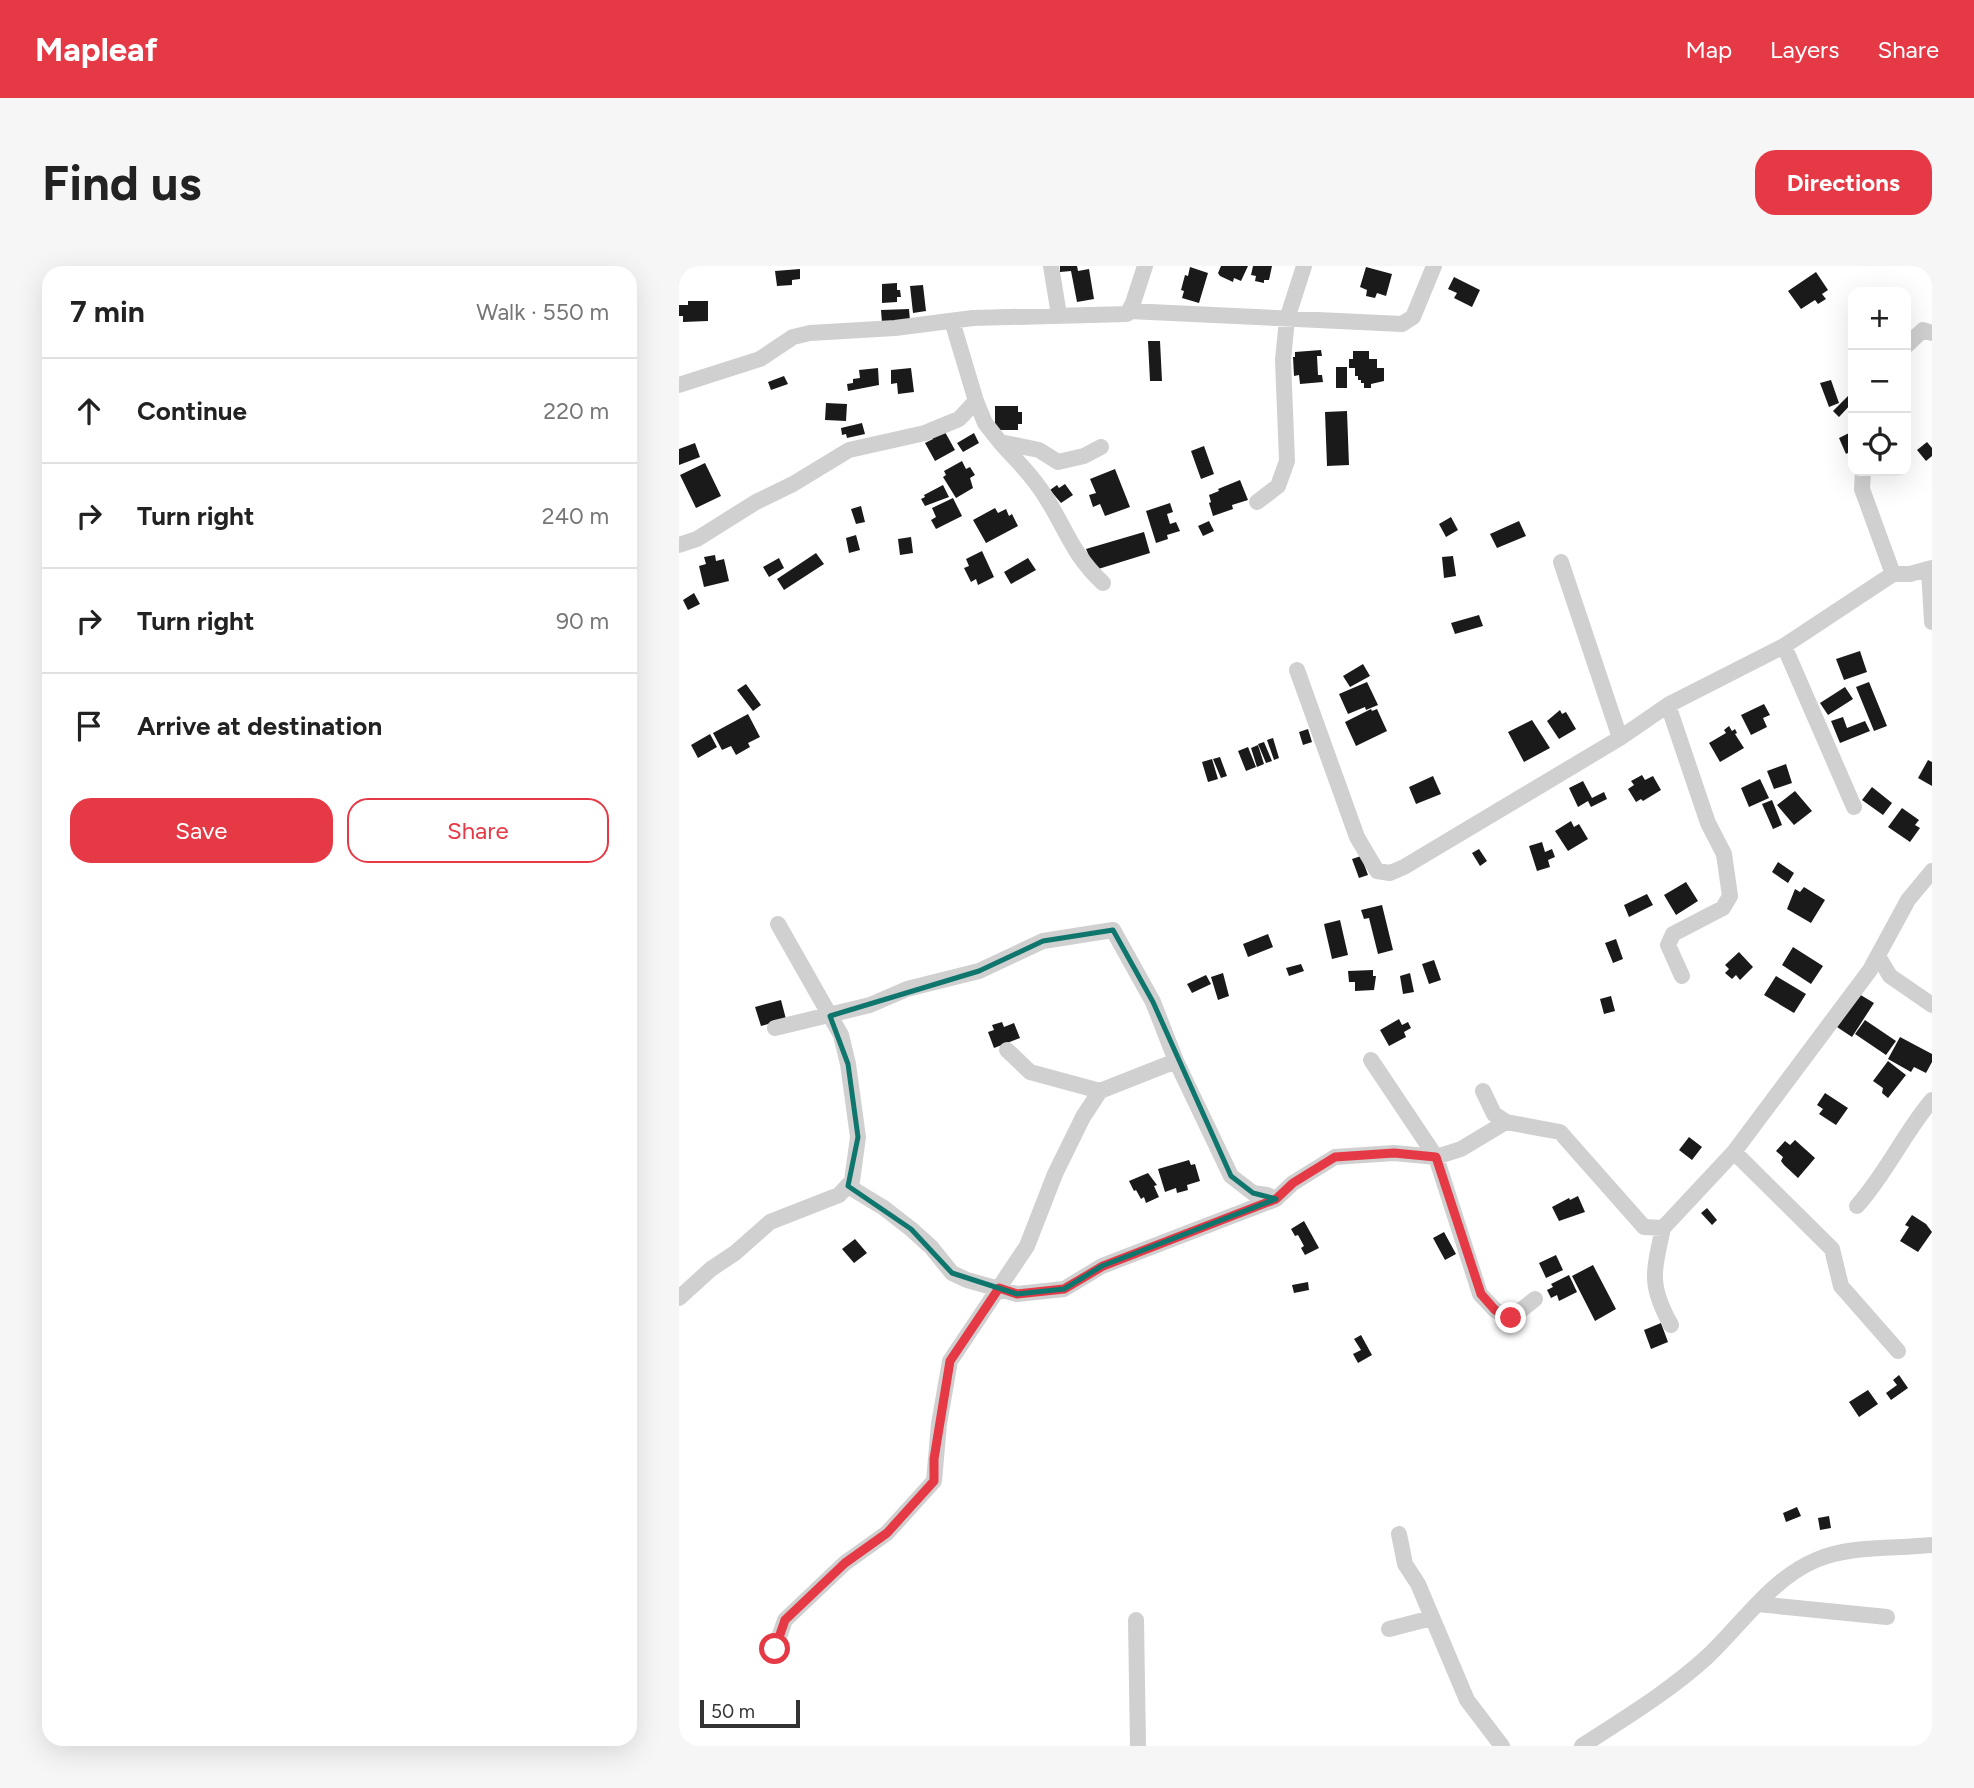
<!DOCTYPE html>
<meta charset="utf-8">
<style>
:root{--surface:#fff;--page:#f6f6f6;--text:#222;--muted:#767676;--line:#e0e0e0;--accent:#e63946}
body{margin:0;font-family:Figtree,sans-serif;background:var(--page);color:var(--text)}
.controls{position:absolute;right:21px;top:21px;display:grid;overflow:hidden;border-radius:14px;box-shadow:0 7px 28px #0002}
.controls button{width:63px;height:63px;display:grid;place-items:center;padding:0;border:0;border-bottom:2px solid var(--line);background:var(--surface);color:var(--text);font:35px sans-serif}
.scale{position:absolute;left:21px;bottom:18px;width:100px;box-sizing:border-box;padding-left:7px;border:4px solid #333;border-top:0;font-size:19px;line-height:24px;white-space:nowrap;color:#333;-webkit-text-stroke:5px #fff;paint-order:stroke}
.stop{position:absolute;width:21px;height:21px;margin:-16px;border:5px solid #e63946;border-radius:50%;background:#fff}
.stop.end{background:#e63946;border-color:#fff;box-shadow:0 2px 7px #0008}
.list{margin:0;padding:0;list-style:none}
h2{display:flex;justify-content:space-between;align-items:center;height:91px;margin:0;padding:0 28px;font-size:30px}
h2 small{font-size:23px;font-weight:400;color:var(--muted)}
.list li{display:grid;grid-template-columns:46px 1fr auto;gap:21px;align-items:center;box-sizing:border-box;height:105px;padding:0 28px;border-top:2px solid var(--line)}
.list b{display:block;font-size:26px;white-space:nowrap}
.list em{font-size:23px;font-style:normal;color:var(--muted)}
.actions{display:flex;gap:14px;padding:21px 28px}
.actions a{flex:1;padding:16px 0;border:2px solid var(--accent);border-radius:21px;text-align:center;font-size:24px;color:var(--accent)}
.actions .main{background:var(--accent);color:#fff}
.icon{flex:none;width:38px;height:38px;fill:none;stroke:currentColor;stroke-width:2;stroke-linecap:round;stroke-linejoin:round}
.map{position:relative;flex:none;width:1253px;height:1480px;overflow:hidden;border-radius:21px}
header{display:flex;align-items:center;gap:42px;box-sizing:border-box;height:98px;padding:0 35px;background:var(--accent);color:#fff}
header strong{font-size:33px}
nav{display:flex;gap:38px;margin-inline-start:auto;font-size:24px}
.intro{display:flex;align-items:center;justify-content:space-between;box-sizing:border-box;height:168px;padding:0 42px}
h1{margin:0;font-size:49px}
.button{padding:18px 32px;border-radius:21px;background:var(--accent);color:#fff;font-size:24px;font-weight:700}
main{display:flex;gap:42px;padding:0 42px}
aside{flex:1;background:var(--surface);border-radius:21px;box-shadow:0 7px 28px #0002}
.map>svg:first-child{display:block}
.building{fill:#1a1a1a}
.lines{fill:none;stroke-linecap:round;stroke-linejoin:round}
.minor{stroke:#d0d0d0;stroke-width:16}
.route{stroke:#e63946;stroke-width:9}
.marked{fill:none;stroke:#0f766e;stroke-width:5;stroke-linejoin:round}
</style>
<header>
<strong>Mapleaf</strong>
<nav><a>Map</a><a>Layers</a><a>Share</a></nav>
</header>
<div class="intro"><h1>Find us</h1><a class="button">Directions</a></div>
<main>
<aside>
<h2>7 min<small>Walk · 550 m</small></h2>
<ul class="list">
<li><svg class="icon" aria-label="ahead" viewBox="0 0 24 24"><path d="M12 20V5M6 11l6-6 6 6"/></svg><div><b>Continue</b></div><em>220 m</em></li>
<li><svg class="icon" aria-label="right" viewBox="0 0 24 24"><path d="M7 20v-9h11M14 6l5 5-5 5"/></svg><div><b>Turn right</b></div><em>240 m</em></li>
<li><svg class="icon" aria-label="right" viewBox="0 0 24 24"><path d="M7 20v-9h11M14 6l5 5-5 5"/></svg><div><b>Turn right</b></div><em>90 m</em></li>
<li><svg class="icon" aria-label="arrive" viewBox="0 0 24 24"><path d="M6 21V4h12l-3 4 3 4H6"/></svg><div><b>Arrive at destination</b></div></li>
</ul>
<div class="actions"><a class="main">Save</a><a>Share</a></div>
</aside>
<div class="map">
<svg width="1253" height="1480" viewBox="0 0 1253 1480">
<rect width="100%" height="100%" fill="#fff"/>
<!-- building -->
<path class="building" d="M381,0H398L399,5L410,3L415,33L398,36L392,5L381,6Z
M542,0H569L562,15L555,12L554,16L541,10L539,7Z
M574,0H593L590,14H585V17L576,15L577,10L572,9Z
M511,1L529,7L520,37L503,32L505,25L502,24L506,9L509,10Z
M687,1L713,8L707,30L698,27L696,32L687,30L688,24L681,21Z
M121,3V13L113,14V19L98,20L96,5Z
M1137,6L1149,24L1143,28L1147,33L1139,38L1136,34L1122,43L1109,25Z
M775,11L801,24L793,41L775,32L778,27L769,23Z
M218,17V24H221L222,31H218V36L203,37V18Z
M244,19L247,45L234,47L231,20Z
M9,35H29V55L4,56V50H0V39H9Z
M230,43L231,55L203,57L202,44Z
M469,75H481L483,115H471Z
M642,84L643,90H638L639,109H643L644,116L621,118L620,109L615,110L614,91H616V86Z
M674,85H690V93H698V102H705V115L692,118V122H685V117H682V114H679V110H676V102H670V93H674Z
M657,101H668V122H657Z
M199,102L200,119L169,125L168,118L174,117V113L181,112L180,104Z
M232,102L235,126L219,128L218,117L212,118V104Z
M105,110L109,118L92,124L89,116Z
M1152,114L1160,137L1150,141L1141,117Z
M1171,128L1174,132V136L1160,151L1154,145Z
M147,137L168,138L167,155L146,154Z
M316,140H339V146H343V158H339V164H316Z
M668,145L670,199L648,200L646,146Z
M183,157L186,168L168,172L167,168L163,169L162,162Z
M1174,165V184L1167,188L1160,172Z
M266,166L276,184L256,195L246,177L254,173L252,170Z
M295,167L300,177L284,186L278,177Z
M1248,176L1253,182V190L1247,195L1238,184Z
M16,177L21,191L0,199V183Z
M525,180L535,208L522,213L512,185Z
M283,195L287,203L291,201L296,209L291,212L294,222L277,232L264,211L267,209L265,205Z
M26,197L42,230L17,242L1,209Z
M436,203L451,241L426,250L421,238L414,241L410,229L417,227L411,213Z
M561,214L569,234L553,239L554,243L534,250L530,237L532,236L530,229L540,225L539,223Z
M386,218L394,229L382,237L371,224L378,219L380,222Z
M264,219L270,231L246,240L242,233L246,231L245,229Z
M274,232L283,250L257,263L252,254L257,251L253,242Z
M491,237L494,246L488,248L491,258L497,256L501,265L488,269L489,273L477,277L467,245Z
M182,240L186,256L177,258L172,243Z
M316,242L319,247L327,243L330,250L333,248L339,260L307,277L294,254Z
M772,251L779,264L767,271L760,258Z
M530,255L535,265L524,270L519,260Z
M840,255L847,270L818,282L811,268Z
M465,266L471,287L416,304L407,283Z
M177,269L181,284L170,287L167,272Z
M232,271L234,287L221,289L219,273Z
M303,285L315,311L299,319L297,313L292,316L285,302L290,300L287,293Z
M137,287L145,298L105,324L98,313Z
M36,289L37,295L45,293L50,315L25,321L20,300L27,298L25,291Z
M774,290L777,310L765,312L763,291Z
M100,292L105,302L90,311L84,301Z
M349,292L357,304L332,318L325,306Z
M15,327L21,338L9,344L4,334Z
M800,349L804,360L776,368L772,357Z
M1181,385L1188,406L1165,414L1157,393Z
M684,398L691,410L671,421L664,410Z
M688,416L699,439L687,444L686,441L669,448L660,428Z
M1190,416L1208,460L1195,465L1177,421Z
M67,418L82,439L74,445L58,424Z
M1166,421L1174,433L1149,449L1141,437Z
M1085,438L1091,449L1084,452L1088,461L1072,469L1062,449Z
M692,443L693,445L698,443L708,465L677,480L666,456Z
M881,444L883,448L887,446L897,463L880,473L868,455Z
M69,448L81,471L69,477L71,481L57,489L52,480L43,484L34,467Z
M1164,451L1168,462L1186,455L1191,465L1161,477L1152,455Z
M853,454L871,482L845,496L829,466Z
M1050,460L1053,465L1056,463L1058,467L1056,468L1065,482L1041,496L1030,477L1047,467L1045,464Z
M629,463L633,476L624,479L620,466Z
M31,468L38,481L19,492L12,479Z
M594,472L600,492L595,494L588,474Z
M585,476L593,495L587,497L579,478Z
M579,479L585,498L578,501L572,482Z
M569,481L577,501L567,505L559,485Z
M541,491L548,510L542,512L534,493Z
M533,493L539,513L529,516L523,496Z
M1249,494L1253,496V520L1239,512Z
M1107,498L1113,517L1095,523L1088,505Z
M963,509L966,514L974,510L982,524L964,535L962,533L957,536L949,523L955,519L952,515Z
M754,510L762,528L737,538L730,521Z
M1081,513L1090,532L1070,541L1062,522Z
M904,515L913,532L925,526L928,533L912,541L909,535L899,541L890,522Z
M1193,521L1213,537L1204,549L1183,534Z
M1116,525L1133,545L1115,559L1098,539Z
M1093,534L1103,559L1094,563L1083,538Z
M1223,542L1240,554L1236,559L1241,562L1231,576L1209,561Z
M892,555L895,561L900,558L909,573L889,585L876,565Z
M863,576L866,586L873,583L876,591L869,594L871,601L858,605L850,580Z
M800,583L808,595L801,600L793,587Z
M682,590L689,609L680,612L673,593Z
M1099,596L1115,607L1109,617L1093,606Z
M1007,616L1019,635L997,649L985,629Z
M1125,621L1146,634L1132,657L1108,643L1116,623L1121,626Z
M968,628L974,639L950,651L945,639Z
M703,639L714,684L699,688L690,652L685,653L682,644Z
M661,654L669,689L653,693L645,658Z
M589,668L594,681L569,691L564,678Z
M937,673L944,693L934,697L926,677Z
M1114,681L1144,700L1132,718L1103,699Z
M1060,686L1074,701L1061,714L1057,709L1053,713L1046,707L1050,703L1046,699Z
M755,694L762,714L750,718L743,698Z
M622,698L625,705L610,710L607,702Z
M694,704V710H697L695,724L676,725V716H670L669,705Z
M544,707L550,730L539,734L532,711Z
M731,707L735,726L724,728L721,710Z
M527,709L532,718L513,727L508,718Z
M1097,710L1127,728L1115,747L1085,729Z
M1180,728L1195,737L1173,771L1158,761Z
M932,730L936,745L925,748L921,733Z
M102,734L107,753L82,760L76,741Z
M720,753L723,759L729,756L732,762L725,766L727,771L710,780L701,764Z
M1186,754L1217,775L1207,789L1176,768Z
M323,756L325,761L335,757L341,772L315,782L309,766L315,764L313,759Z
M1221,771L1253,788V796L1247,807L1235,801L1232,806L1209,793Z
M1209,795L1227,809L1209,832L1203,827L1204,822L1194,815Z
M1146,827L1169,842L1157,859L1140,848L1144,843L1138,839Z
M1010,871L1023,881L1013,894L1000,884Z
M1116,874L1136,892L1119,912L1105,899L1102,895L1104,891L1097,885L1106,875L1111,879Z
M510,894L512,899L516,898L521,915L508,919L509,924L498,927L497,922L486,926L479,903Z
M469,907L478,919L475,920L480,931L467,937L465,931L462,933L457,924L455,925L450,915Z
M899,930L906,946L880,955L873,941L890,932L891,934Z
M1028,942L1038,954L1033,959L1022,947Z
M1233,949L1247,958L1253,966L1239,986L1221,975L1230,961L1226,959Z
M625,955L640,982L626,989L622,982L625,980L619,969L616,970L612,963Z
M765,966L777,988L766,994L754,972Z
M176,973L188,987L175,997L163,983Z
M877,989L884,1004L867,1012L860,997Z
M914,999L937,1043L916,1055L893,1010Z
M890,1009L898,1026L880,1035L878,1029L872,1032L868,1024L874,1021L872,1018Z
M629,1016L630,1024L615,1027L613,1019Z
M982,1057L989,1076L972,1083L965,1064Z
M682,1069L693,1089L679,1097L674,1088L682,1084L675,1073Z
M1220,1109L1229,1122L1212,1134L1207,1127L1218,1119L1214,1114Z
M1189,1124L1199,1138L1180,1151L1170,1136Z
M1118,1241L1122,1250L1107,1256L1104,1247Z
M1150,1250L1152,1262L1141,1264L1139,1252Z"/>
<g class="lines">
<!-- minor -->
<path class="minor" d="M372,0L380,49
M450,45L723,58L734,51L755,0
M273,55L297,135
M1227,80L1244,64L1253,67
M0,119L81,93L114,71L131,67L216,62L294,52L448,48L454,37L466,0
M321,176C333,190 347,203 357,217C384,252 389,285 424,317
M1184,205L1183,223L1214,308H1231L1253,302
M578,236L599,220L608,195L604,94L608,53L625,0
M0,279L18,273L77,236L114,218L170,184L246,167L280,153L297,135L306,157L321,176L360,184L379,196L405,190L422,181
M882,296L941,472
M1250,304L1253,356
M618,404L678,571L698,605L711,607L725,601L941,472L989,439L1105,380
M989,439L1029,557L1045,588L1051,630L1044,642L994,668L989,679L1003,710
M1175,541L1105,380L1214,308
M1199,690L1211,710L1253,739
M96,762L191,739L228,723L300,705L364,675L434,664L474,736L497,795L552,910L574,927L588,929L597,933
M328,784L351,806L421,825
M692,794L757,891L801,1028L816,1044L832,1052L856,1033
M804,825L815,848L827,856
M1055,886L1153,983L1162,1020L1219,1085
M169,920L205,942L232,963L252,981L273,1007L288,1014L338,1028L385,1023L423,1000L597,933L614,917L656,891L715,887L757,891L782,883L827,856L881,866L965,961L984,962L1055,886L1191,704L1229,634L1253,605
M1178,940C1207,908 1225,867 1253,834
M984,962C975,1005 969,1018 992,1059
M0,1032L32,1003L56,987L91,956L160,929L173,915L179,871L169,798L162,769L99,658
M720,1268L726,1298L739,1318L788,1434L823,1480
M1078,1338L1208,1351
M457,1354L459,1480
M710,1363L753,1352
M96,1383L106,1354L166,1297L208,1267L255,1215L260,1158L271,1095L348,980L376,908L404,851L421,825L497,795
M903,1480C946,1452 991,1425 1029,1390C1063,1358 1092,1313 1137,1294C1172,1279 1215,1283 1253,1279"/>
</g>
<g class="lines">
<!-- route -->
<path class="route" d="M96,1383L106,1354L166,1297L208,1267L255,1215V1193L271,1095L320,1022L338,1028L385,1023L424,1000L597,933L614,917L656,891L715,887L757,891L802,1028L816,1044L832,1052"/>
</g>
<!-- marked area -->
<path class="marked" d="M434,664L474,736L552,910L574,927L597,933L423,1000L385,1023L338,1028L273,1007L232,963L169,920L179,871L169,798L151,750L300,705L364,675Z"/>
</svg>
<div class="controls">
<button>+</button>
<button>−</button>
<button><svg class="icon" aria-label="locate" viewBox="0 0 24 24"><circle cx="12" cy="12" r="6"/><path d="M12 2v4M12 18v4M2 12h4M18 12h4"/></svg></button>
</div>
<div class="scale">50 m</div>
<div class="stop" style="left:96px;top:1383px"></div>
<div class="stop end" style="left:832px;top:1052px"></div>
</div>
</main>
